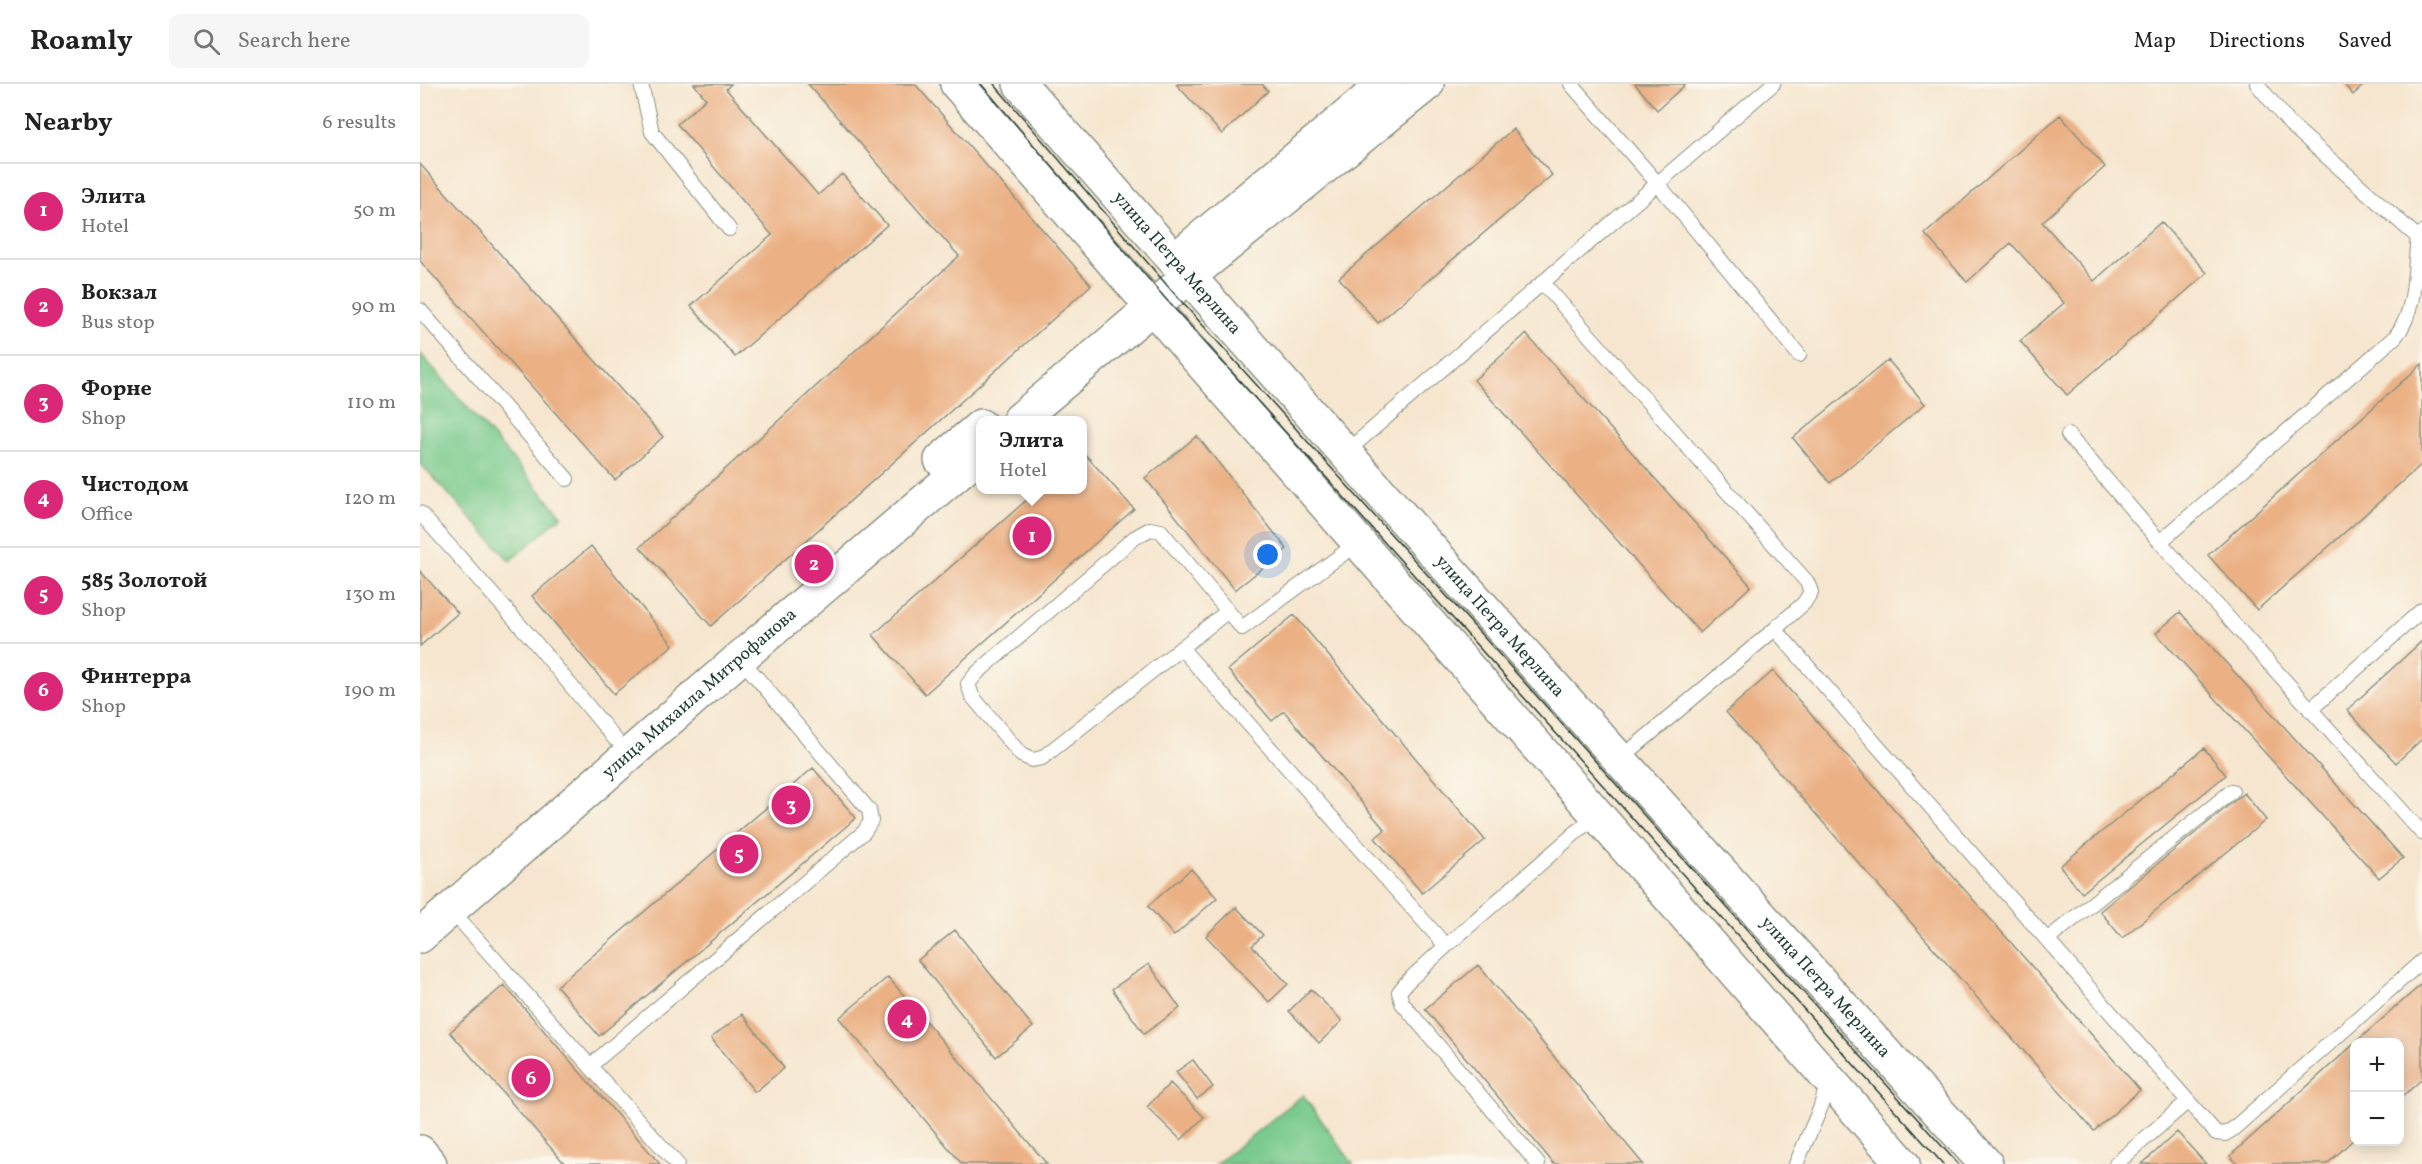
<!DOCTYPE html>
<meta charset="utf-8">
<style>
:root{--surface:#fff;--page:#f6f6f6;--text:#222;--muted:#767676;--line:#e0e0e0;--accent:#db2777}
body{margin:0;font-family:Vollkorn,serif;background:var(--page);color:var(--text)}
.controls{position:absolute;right:18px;bottom:18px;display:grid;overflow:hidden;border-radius:12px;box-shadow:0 3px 15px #0003}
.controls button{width:54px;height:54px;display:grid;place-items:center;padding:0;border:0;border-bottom:2px solid var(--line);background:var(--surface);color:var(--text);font:30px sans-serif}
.you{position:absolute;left:848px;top:471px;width:21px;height:21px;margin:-15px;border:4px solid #fff;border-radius:50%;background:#1a73e8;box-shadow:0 0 0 9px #1a73e833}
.badge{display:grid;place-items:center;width:39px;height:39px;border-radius:50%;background:var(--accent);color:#fff;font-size:20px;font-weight:700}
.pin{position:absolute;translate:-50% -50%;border:3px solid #fff;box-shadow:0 2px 6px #0006}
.popup{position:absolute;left:556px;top:332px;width:111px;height:78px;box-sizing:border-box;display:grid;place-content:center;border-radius:12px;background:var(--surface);filter:drop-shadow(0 2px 4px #0005);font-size:20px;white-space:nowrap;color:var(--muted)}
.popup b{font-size:22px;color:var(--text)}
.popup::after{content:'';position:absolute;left:50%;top:100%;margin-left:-12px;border:12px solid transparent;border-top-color:var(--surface)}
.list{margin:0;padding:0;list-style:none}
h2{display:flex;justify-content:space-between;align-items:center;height:78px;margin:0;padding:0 24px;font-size:26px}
h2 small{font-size:20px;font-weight:400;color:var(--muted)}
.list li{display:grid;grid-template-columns:39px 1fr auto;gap:18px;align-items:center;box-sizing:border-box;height:96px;padding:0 24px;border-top:2px solid var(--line)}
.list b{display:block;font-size:22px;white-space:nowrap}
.list p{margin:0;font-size:20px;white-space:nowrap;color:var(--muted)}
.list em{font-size:20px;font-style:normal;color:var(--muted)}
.icon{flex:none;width:33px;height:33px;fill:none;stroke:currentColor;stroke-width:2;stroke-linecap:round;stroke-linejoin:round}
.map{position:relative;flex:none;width:2002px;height:1080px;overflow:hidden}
header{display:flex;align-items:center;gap:36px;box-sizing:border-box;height:84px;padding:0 30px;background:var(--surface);border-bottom:2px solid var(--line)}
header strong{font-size:28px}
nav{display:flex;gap:33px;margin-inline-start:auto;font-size:21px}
.search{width:420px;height:54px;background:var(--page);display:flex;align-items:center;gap:15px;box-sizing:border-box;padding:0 21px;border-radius:12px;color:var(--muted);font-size:22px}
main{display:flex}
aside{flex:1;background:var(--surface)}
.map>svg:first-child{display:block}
.green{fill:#79ca8c;stroke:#4c8460;stroke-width:1.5}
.building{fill:#ebb185}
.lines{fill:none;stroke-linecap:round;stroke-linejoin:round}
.service-casing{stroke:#8a9282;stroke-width:16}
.secondary-casing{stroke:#8a9282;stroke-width:36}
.service{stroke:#fff;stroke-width:14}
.secondary{stroke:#fff;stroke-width:33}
.tram{stroke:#1f3d34;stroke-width:1.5}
.labels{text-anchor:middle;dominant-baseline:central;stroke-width:6;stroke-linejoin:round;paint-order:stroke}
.street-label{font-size:18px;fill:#1f3d34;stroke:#fbf7ec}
</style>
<header>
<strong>Roamly</strong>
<div class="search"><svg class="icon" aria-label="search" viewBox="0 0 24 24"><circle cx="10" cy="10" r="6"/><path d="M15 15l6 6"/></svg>Search here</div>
<nav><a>Map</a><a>Directions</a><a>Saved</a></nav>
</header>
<main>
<aside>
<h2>Nearby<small>6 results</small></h2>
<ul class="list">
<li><span class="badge">1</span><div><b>Элита</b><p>Hotel</p></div><em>50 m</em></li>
<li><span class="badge">2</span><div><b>Вокзал</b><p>Bus stop</p></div><em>90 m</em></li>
<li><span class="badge">3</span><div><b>Форне</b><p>Shop</p></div><em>110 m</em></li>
<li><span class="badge">4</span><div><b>Чистодом</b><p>Office</p></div><em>120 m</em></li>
<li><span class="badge">5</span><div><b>585 Золотой</b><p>Shop</p></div><em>130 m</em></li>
<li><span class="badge">6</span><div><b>Финтерра</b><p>Shop</p></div><em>190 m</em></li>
</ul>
</aside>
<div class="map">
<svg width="2002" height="1080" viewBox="0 0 2002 1080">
<rect width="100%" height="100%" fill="#fbf7ec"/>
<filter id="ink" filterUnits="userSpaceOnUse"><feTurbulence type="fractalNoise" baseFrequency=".0167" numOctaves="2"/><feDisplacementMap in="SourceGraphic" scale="12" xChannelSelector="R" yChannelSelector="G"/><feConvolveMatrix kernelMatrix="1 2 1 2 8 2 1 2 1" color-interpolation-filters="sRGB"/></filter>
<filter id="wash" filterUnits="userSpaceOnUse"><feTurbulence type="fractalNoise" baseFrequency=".008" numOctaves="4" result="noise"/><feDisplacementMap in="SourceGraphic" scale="24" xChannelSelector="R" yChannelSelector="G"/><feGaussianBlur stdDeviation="1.35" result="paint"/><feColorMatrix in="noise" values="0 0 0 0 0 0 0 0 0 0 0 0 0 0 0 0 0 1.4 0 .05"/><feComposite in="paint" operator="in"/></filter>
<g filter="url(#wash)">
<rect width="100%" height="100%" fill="#f6e6cf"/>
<!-- green -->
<path class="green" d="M0,269L142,432L90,477L0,379Z
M883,1011L933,1080H796Z"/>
<g id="blocks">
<!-- building -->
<path class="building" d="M274,0H311L306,5L398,111L422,90L467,141L315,273L271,222L352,151L257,40L286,15Z
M388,0H495L671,201L291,542L220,463L539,172Z
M756,0H842L848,7L802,50Z
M1215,0H1266L1237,26Z
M1924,0H1945L1933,11Z
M1640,31L1685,83L1622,138L1674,197L1741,138L1787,189L1647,311L1600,257L1644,219L1591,159L1547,198L1505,150Z
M1093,45L1132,91L958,239L919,194Z
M0,80L243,353L195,396L0,177Z
M1106,250L1331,502L1280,549L1054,296Z
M1468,276L1505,320L1410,399L1373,354Z
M2002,280V380L1837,526L1788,471Z
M777,352L867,465L815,506L725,394Z
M663,368L714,425L505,610L453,551L618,406H663Z
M171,462L253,561L194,610L112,512Z
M0,487L38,529L0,562Z
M1760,528L1983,774L1959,794L1736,549Z
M874,531L1065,756L1002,809L955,754L965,746L864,627L852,637L808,586Z
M2002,557V655L1976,679L1927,626Z
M1353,587L1720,1006L1674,1047L1306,628Z
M1784,664L1806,691L1662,809L1640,782Z
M393,684L436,734L179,952L137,902Z
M1824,709L1846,736L1702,854L1680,827Z
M771,785L797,814L754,852L728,822Z
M816,823L843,851L832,862L868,900L849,918L786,852Z
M535,846L613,943L576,973L498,876Z
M729,880L760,924L724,950L692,905Z
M1058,881L1223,1080H1134L1005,925Z
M468,893L627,1080H542L419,934Z
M2002,900V995L1980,1015V958H1936Z
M84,901L240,1080H145L30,948Z
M891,905L922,937L899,959L869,927Z
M322,930L364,984L335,1008L291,954Z
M1934,960V1055L1907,1080H1818L1810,1072Z
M773,976L793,1003L777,1015L756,988Z
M750,999L784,1033L761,1056L727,1023Z
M1757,1048L1786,1080H1722Z"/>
</g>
</g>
<g filter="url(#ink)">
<use href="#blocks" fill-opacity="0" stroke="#8a9282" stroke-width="1.5"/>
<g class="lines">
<defs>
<path id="service" d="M221,0L232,48L309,145
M1151,0L1238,100L1379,271
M1837,0L1870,40L2002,157
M1123,199L1387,498L1391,508L1384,519L1355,545
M0,226L147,395
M1648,351L1740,458L2002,749
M926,368L1353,0
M0,429L114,557L195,655
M1740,458L1975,253C1997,227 1994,186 1998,152L2002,149
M808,527L622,674L612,676L601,671L552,612L548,600L557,589L714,454L730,445L741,447C768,480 795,512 822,544L939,458
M761,564L1026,862L1177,730
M1890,626L2002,526
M1199,676L1355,545L1796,1049L1805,1050L1813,1045L2002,877
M31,826L257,1080
M1627,856L1812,707
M1026,862L987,898L979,908L982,919L1118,1080
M171,981L444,748L451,737L449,726L320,574
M1376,1080L1400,1025L1408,998
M1696,1080L1768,1017"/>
<g id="secondary">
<path d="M537,0L1483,1080"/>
<path id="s1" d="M600,0C917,364 1241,723 1566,1080"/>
<path d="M762,170L965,0"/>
<path d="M599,336L768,193L1007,0"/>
<path d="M521,376L561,342"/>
<path id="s2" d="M0,852L320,574L561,369"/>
<path d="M0,1068L10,1080"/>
</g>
</defs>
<!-- service casing -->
<use href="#service" class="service-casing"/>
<!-- secondary casing -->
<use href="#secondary" class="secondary-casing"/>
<!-- service -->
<use href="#service" class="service"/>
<!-- secondary -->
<use href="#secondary" class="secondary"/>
<!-- tram -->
<path class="tram" d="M561,0L744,213L1523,1080
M574,0L752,207L1538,1080"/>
</g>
</g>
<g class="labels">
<!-- street labels -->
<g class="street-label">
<text stroke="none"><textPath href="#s1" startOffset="238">улица Петра Мерлина</textPath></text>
<text stroke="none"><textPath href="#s1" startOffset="724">улица Петра Мерлина</textPath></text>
<text stroke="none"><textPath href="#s2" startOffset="370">улица Михаила Митрофанова</textPath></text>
<text stroke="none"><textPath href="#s1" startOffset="1210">улица Петра Мерлина</textPath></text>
</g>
</g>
</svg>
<div class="controls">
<button>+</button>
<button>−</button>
</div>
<div class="you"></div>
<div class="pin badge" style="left:612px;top:452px">1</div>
<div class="popup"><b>Элита</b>Hotel</div>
<div class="pin badge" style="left:394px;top:480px">2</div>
<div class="pin badge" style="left:371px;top:721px">3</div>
<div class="pin badge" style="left:487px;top:935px">4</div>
<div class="pin badge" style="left:319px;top:770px">5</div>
<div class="pin badge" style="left:111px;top:994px">6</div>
</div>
</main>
